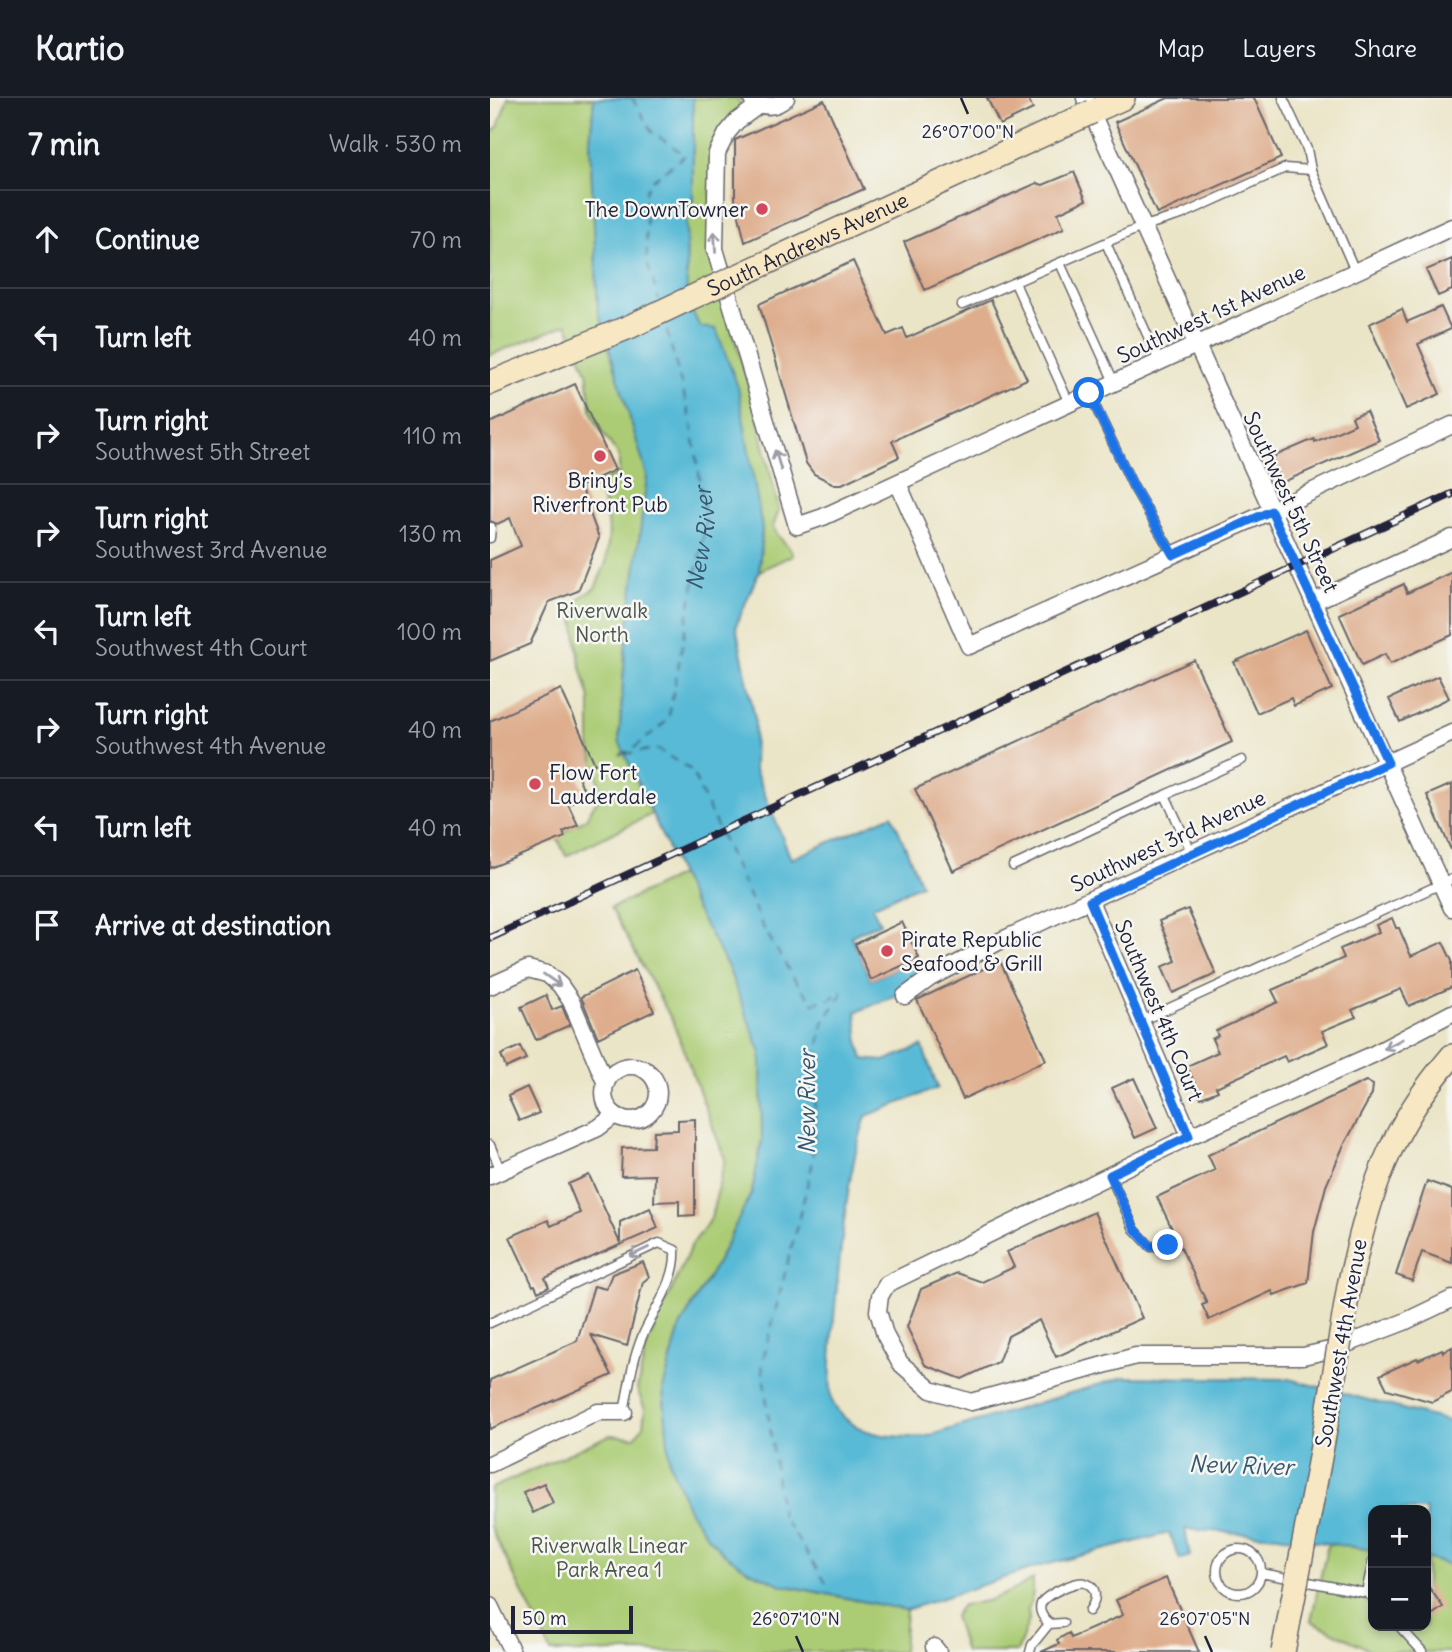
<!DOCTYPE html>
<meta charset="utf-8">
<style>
:root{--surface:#171b24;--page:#242831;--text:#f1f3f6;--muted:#9ea1a6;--line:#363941}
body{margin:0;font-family:Delius,sans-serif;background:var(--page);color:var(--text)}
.controls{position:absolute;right:21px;bottom:21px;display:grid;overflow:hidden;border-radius:14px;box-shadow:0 4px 10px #0003}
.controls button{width:63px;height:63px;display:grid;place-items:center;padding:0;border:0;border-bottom:2px solid var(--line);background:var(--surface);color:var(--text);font:35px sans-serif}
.scale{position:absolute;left:21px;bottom:18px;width:122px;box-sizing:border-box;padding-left:7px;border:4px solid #22223b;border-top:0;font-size:19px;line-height:24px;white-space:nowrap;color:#22223b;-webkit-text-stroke:5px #f6f6f2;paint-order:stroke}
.stop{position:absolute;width:21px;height:21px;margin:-16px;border:5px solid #1a73e8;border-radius:50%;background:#fff}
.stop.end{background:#1a73e8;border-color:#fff;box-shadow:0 2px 7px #0008}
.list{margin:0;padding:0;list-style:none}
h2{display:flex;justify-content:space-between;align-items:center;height:91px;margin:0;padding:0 28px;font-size:30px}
h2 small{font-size:23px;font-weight:400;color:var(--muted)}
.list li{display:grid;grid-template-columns:46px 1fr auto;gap:21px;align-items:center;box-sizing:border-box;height:98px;padding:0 28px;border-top:2px solid var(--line)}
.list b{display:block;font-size:26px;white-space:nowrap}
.list p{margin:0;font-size:23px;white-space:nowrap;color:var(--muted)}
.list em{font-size:23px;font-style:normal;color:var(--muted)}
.icon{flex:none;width:38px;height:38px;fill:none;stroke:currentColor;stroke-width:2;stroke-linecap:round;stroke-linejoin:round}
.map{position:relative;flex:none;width:962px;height:1554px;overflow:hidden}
header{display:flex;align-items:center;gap:42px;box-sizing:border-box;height:98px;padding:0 35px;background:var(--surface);border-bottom:2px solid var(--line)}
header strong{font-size:33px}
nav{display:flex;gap:38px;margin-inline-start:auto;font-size:24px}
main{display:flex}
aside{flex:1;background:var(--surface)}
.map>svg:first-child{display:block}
.green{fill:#abcc75;stroke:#667758;stroke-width:2}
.water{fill:#58bad6;stroke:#3d6e88;stroke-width:2}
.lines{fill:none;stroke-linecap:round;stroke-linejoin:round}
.ferry{stroke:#355771;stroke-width:2;stroke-dasharray:9 7;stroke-linecap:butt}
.building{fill:#dead8d}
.lane-casing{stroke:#68666c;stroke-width:11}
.street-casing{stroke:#68666c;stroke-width:19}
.secondary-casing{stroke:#68666c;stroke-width:26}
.lane{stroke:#fff;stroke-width:8}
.street{stroke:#fff;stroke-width:16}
.secondary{stroke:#f7e8c3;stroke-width:23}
.rail-casing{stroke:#22223b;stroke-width:8}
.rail{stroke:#f6f6f2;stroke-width:5;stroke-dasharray:16;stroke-linecap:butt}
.secondary-bridge-casing{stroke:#68666c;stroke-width:26;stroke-linecap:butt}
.secondary-bridge{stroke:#f7e8c3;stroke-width:23}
.oneway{stroke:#9c9ca7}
.route{stroke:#1a73e8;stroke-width:9}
.ticks{fill:none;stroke:#22223b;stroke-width:2.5}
.poi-dot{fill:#d1495b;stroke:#f6f6f2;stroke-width:2.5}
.labels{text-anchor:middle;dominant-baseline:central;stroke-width:5;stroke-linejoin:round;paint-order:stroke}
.poi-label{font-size:21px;fill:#22223b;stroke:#f6f6f2;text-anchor:start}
.street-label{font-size:21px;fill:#22223b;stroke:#f6f6f2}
.park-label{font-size:21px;fill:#4b554c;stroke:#f6f6f2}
.water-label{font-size:23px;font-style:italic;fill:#355771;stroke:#f6f6f2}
.ticks-label{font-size:18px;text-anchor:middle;fill:#22223b;stroke:#f6f6f2;stroke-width:5;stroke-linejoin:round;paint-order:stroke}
</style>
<header>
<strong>Kartio</strong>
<nav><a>Map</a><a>Layers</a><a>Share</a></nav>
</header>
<main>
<aside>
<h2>7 min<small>Walk · 530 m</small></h2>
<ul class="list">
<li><svg class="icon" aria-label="ahead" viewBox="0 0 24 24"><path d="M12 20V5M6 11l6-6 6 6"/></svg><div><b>Continue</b></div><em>70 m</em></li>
<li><svg class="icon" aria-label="left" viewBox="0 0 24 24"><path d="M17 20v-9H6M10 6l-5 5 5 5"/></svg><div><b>Turn left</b></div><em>40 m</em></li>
<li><svg class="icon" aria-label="right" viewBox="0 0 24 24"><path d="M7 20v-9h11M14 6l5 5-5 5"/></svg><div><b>Turn right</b><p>Southwest 5th Street</p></div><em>110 m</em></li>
<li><svg class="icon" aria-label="right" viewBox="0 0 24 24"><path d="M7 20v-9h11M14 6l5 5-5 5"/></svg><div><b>Turn right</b><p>Southwest 3rd Avenue</p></div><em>130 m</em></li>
<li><svg class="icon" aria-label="left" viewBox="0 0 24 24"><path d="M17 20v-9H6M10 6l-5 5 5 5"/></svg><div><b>Turn left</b><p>Southwest 4th Court</p></div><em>100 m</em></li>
<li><svg class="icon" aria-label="right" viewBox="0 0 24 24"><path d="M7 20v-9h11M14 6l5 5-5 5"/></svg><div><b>Turn right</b><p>Southwest 4th Avenue</p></div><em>40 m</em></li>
<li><svg class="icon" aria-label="left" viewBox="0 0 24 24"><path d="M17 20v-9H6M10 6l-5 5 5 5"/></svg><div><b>Turn left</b></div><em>40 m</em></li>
<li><svg class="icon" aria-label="arrive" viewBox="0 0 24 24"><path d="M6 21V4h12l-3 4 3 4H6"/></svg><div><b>Arrive at destination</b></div></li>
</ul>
</aside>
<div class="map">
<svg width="962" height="1554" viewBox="0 0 962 1554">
<rect width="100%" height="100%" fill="#f6f6f2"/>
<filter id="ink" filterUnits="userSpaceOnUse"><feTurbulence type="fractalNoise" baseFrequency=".0143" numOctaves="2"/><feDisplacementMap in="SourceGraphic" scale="14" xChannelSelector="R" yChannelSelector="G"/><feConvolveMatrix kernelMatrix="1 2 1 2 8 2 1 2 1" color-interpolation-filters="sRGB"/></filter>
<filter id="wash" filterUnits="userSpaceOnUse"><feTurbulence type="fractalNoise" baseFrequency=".00686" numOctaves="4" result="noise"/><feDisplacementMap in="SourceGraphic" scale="28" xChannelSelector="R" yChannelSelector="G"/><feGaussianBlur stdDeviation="1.57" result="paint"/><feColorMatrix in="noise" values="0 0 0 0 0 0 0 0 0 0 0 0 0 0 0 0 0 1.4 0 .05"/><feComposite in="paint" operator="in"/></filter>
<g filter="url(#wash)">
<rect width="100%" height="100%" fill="#ebe5c7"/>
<!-- green -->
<path class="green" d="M18,0H104L100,44L108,212L158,378L135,554L129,643L162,716L76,758L67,739L96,720L106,704L109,684L100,649V601L90,565L84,521L90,500L105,490L116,465L119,435L114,405L105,387L129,375V358L107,327L101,311L97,274L77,226L0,257V35L8,29Z
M203,0H247L253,10L239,19L221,46V162L265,308L289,412L283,429C289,443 300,446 303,457L269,473L272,430L210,229L197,203L196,112L203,104Z
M190,777L238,869L271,955L272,1042L262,1094L229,1161L190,1229L173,1291L180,1366L292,1487L416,1512L413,1554H61L0,1428V1391L120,1337L145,1339L153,1328L155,1311L147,1291L157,1247L201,1148L221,1120L235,1061L183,924L121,810Z
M838,1445L883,1452V1528H936V1460L962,1468V1554H884L821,1523Z
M543,1481V1495L538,1512L539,1522L527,1554H475L464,1518L472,1507C500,1505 519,1495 543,1481Z"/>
<!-- water -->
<path class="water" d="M104,0H203V104L196,112L197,203L210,229L226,231L248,289L272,430L269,473L246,528L265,621L264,670L301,761L402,717L431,786L382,809L390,825L361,838L381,882L424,862L434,886L366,914L369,946L373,961L394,963L432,948L448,990L376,1018C367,1045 361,1074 357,1102C353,1129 334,1290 343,1305C361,1338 401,1340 434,1339L634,1279L799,1281L962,1324V1468L936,1460V1412H883V1452L788,1438L695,1431L700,1458L690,1461L679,1435L547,1469L416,1512L292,1487L258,1472L233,1455L215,1435L199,1412L180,1366L173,1291L190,1229L229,1161L262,1094L272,1042L271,955L238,869L202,804L129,643L135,554L157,378L108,212L100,44Z"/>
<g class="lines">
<!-- ferry -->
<g class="ferry">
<path d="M142,0L162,34L195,57L161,83L155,93L157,164L169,203"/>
<path d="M134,656L167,651L201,672L272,827L302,878L323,905L340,901L352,892"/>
<path id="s1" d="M130,657L143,651L178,622L216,423L202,327L174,222"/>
<path d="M336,1485L291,1416L272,1266L322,1068L329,947L333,925L356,889"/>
</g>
</g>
<g id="blocks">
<!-- building -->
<path class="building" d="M497,0H538L543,11L510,27Z
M678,0H764L791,60L667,116L625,24Z
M334,2L374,91L255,144L245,101V42Z
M584,74L596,102L568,115L574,130L435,192L414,144L547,85L553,87Z
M962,161V192L948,198L936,172Z
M363,163L397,237L413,230L417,240L501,202L537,281L402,343L409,359L352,386H344L324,376L316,365L269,206Z
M951,209L961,231L928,246L950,296L916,311L879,226L912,211L917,224Z
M85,286L125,372L90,388L109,440L88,493L59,504L40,546L0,563V462L31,448L20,420L7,426L0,423V325Z
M876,313L889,342L791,385L780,360L824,341L825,344L865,326L862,319Z
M962,474V537L900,566L895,556L872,567L849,516L914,486L917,495Z
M816,532L842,591L804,608L801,600L767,615L744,564Z
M704,562L742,644L463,773L425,691Z
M948,578L959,600L910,624L899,601Z
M71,591L105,666L86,674L96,697L78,706L88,727L73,734L75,739L0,770V623Z
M962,686V754L937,697Z
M698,811L726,876L683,895L672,869L686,863L669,823Z
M902,820L906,830H909L921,858L953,844L962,863V889L919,908L911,891L862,912L866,919L832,933L838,946L797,964L794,958L726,989L728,993L711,1000L697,968L728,954L722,941L728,938L726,933L788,904L782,892L854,860L850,851L889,834L886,827Z
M412,824L429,860L381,882L365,846Z
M510,863L556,962L473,1001L427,902Z
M145,872L164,913L108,940L91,899Z
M56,897L62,912L72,908L80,927L46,942L31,909Z
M30,948L36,961L16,970L11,957Z
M644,980L667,1030L645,1040L622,990Z
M876,983L883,987L882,996L853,1049L836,1088L824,1134L818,1185L784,1197L782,1193L719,1222L712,1207L717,1205L667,1099L725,1072L718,1057Z
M37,989L49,1015L29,1023L18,998Z
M205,1021V1117L189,1118V1103L164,1104L165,1077L131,1078L132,1050L163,1049L164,1033L188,1032V1022Z
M99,1077L130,1145V1124L160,1110L168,1130L55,1180L59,1189L48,1194L45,1187L43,1188L20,1139L58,1122L61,1128L90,1115L78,1086Z
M937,1083L962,1092V1165L932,1154L922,1183L906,1177Z
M604,1114L652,1220L566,1259L549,1222L518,1238L508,1264L472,1281L435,1267L417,1229L431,1191L467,1175L492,1184L524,1169L517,1154Z
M153,1164L159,1179L153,1184L137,1248L101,1237L122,1277L0,1331V1282L87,1243L104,1188L116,1191L122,1176Z
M962,1249V1294L942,1304L897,1291L890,1277L927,1260L928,1262L952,1251L953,1254Z
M54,1385L63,1405L43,1415L33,1394Z
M676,1480L709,1554H551L569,1546L567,1542L579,1535L581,1540L633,1517L626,1502Z
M936,1485L953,1509L936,1521Z"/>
</g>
</g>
<g filter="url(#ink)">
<use href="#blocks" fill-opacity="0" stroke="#68666c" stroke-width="2"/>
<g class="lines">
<defs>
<path id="lane" d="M793,0L817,51L821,72L865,173
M616,145L669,263
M570,165L624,284
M525,185L579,305
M472,207L654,128L691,117L795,70L821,72
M599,295L643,388L683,457
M0,440L1,429
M675,697L752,662
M523,768L675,697L702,755
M651,923L962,781
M0,1047L11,1073
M620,1077L644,1131L661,1149L679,1147
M0,1225L169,1145L185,1152C187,1183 164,1211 152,1239C142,1263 139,1289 134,1314
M727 1473a22 22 0 1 1 44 0a22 22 0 1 1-44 0Z
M771,1475L876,1495L883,1500
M876,1495L883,1462
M559,1526L573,1525
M909,1528L932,1553
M540,1554L542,1547L559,1526C554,1520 548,1514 551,1506C554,1497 587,1482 595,1485C609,1489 606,1504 599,1513"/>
<path id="street" d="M595,0L962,810
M262,2C274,10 285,10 296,0
M269,7L247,23L237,35L227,55L225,151L307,428L333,419L962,129
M408,385L479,548L781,413L962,327
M823,504L962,440
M600,803L700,1038
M0,888L38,871L57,876L70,887L81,903L116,986
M415,898L440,880L508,844L962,635
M962,915L882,957L700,1038L397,1186L390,1198L388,1213L395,1237L410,1265L441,1292L481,1304L646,1258H813L844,1251L914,1224L962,1201
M114 995a27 27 0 1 1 54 0a27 27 0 1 1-54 0Z
M0,1078L108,1030L125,1017
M0,1366L108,1314H134
M0,1508L22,1554
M444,1549L448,1554"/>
<path id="secondary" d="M602,14L633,0
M0,285L139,229L194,203
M859,1188C880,1094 898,1032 962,958
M823,1397L836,1327"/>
</defs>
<!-- lane casing -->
<use href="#lane" class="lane-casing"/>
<!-- street casing -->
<use href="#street" class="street-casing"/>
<!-- secondary casing -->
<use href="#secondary" class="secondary-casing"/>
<!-- lane -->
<use href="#lane" class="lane"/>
<!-- street -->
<use href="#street" class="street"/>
<!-- secondary -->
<use href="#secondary" class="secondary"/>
<defs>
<path id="rail" d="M0,840L962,396"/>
</defs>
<!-- rail casing -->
<use href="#rail" class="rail-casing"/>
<!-- rail -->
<use href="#rail" class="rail"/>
<defs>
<g id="secondary-bridge">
<path id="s2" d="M194,203L602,14"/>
<path d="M836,1327L859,1188"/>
<path d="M793,1554L823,1397"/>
</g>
</defs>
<!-- secondary-bridge casing -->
<use href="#secondary-bridge" class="secondary-bridge-casing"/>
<!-- secondary-bridge -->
<use href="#secondary-bridge" class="secondary-bridge"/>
</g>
<!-- one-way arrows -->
<defs><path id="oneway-shaft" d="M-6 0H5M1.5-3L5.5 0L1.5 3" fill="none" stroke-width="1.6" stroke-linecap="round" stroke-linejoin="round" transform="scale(1.75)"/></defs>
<g class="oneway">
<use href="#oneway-shaft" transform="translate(225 144) rotate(-93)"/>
<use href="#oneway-shaft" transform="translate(288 362) rotate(-107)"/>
<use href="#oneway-shaft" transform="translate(62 882) rotate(35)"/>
<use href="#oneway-shaft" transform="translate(903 946) rotate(152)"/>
<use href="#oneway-shaft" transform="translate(149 1154) rotate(155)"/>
</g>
</g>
<g class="lines" filter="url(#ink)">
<!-- route -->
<path class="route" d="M599,295L643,388L683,457L781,413L898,665L600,803L699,1038L620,1077L645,1131L661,1149L678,1147"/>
</g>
<!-- ticks -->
<path class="ticks" d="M471,0L478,16M306,1538L313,1554M715,1538L722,1554"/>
<!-- markers -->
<g class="poi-dot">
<circle cx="272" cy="111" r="7"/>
<circle cx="110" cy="358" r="7"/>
<circle cx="45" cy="686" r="7"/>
<circle cx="397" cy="853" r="7"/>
</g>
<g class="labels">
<!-- poi labels -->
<g class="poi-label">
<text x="258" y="111" text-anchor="end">The DownTowner</text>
<text x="110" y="382" text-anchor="middle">Briny’s<tspan x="110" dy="24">Riverfront Pub</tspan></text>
<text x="59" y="674">Flow Fort<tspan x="59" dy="24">Lauderdale</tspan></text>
<text x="411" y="841">Pirate Republic<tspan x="411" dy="24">Seafood &amp; Grill</tspan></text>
</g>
<!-- street labels -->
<g class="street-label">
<text stroke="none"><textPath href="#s2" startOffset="136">South Andrews Avenue</textPath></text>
<text transform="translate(721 216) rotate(-25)">Southwest 1st Avenue</text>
<text transform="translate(801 404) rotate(65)">Southwest 5th Street</text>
<text transform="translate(678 743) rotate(-25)">Southwest 3rd Avenue</text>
<text transform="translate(669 912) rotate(67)">Southwest 4th Court</text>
<text transform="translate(851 1245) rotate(-80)">Southwest 4th Avenue</text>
</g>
<!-- park labels -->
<g class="park-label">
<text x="112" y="512">Riverwalk<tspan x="112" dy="24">North</tspan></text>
<text x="119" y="1447">Riverwalk Linear<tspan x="119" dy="24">Park Area 1</tspan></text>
</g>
<!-- water labels -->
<g class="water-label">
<text stroke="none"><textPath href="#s1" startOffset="245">New River</textPath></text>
<text transform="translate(316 1004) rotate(-90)">New River</text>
<text transform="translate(751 1367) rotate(2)">New River</text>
</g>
</g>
<g class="ticks-label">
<text x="478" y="40">26°07'00"N</text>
<text x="306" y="1527">26°07'10"N</text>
<text x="715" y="1527">26°07'05"N</text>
</g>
</svg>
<div class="controls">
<button>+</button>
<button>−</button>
</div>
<div class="scale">50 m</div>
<div class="stop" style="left:599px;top:295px"></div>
<div class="stop end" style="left:678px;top:1147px"></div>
</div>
</main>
